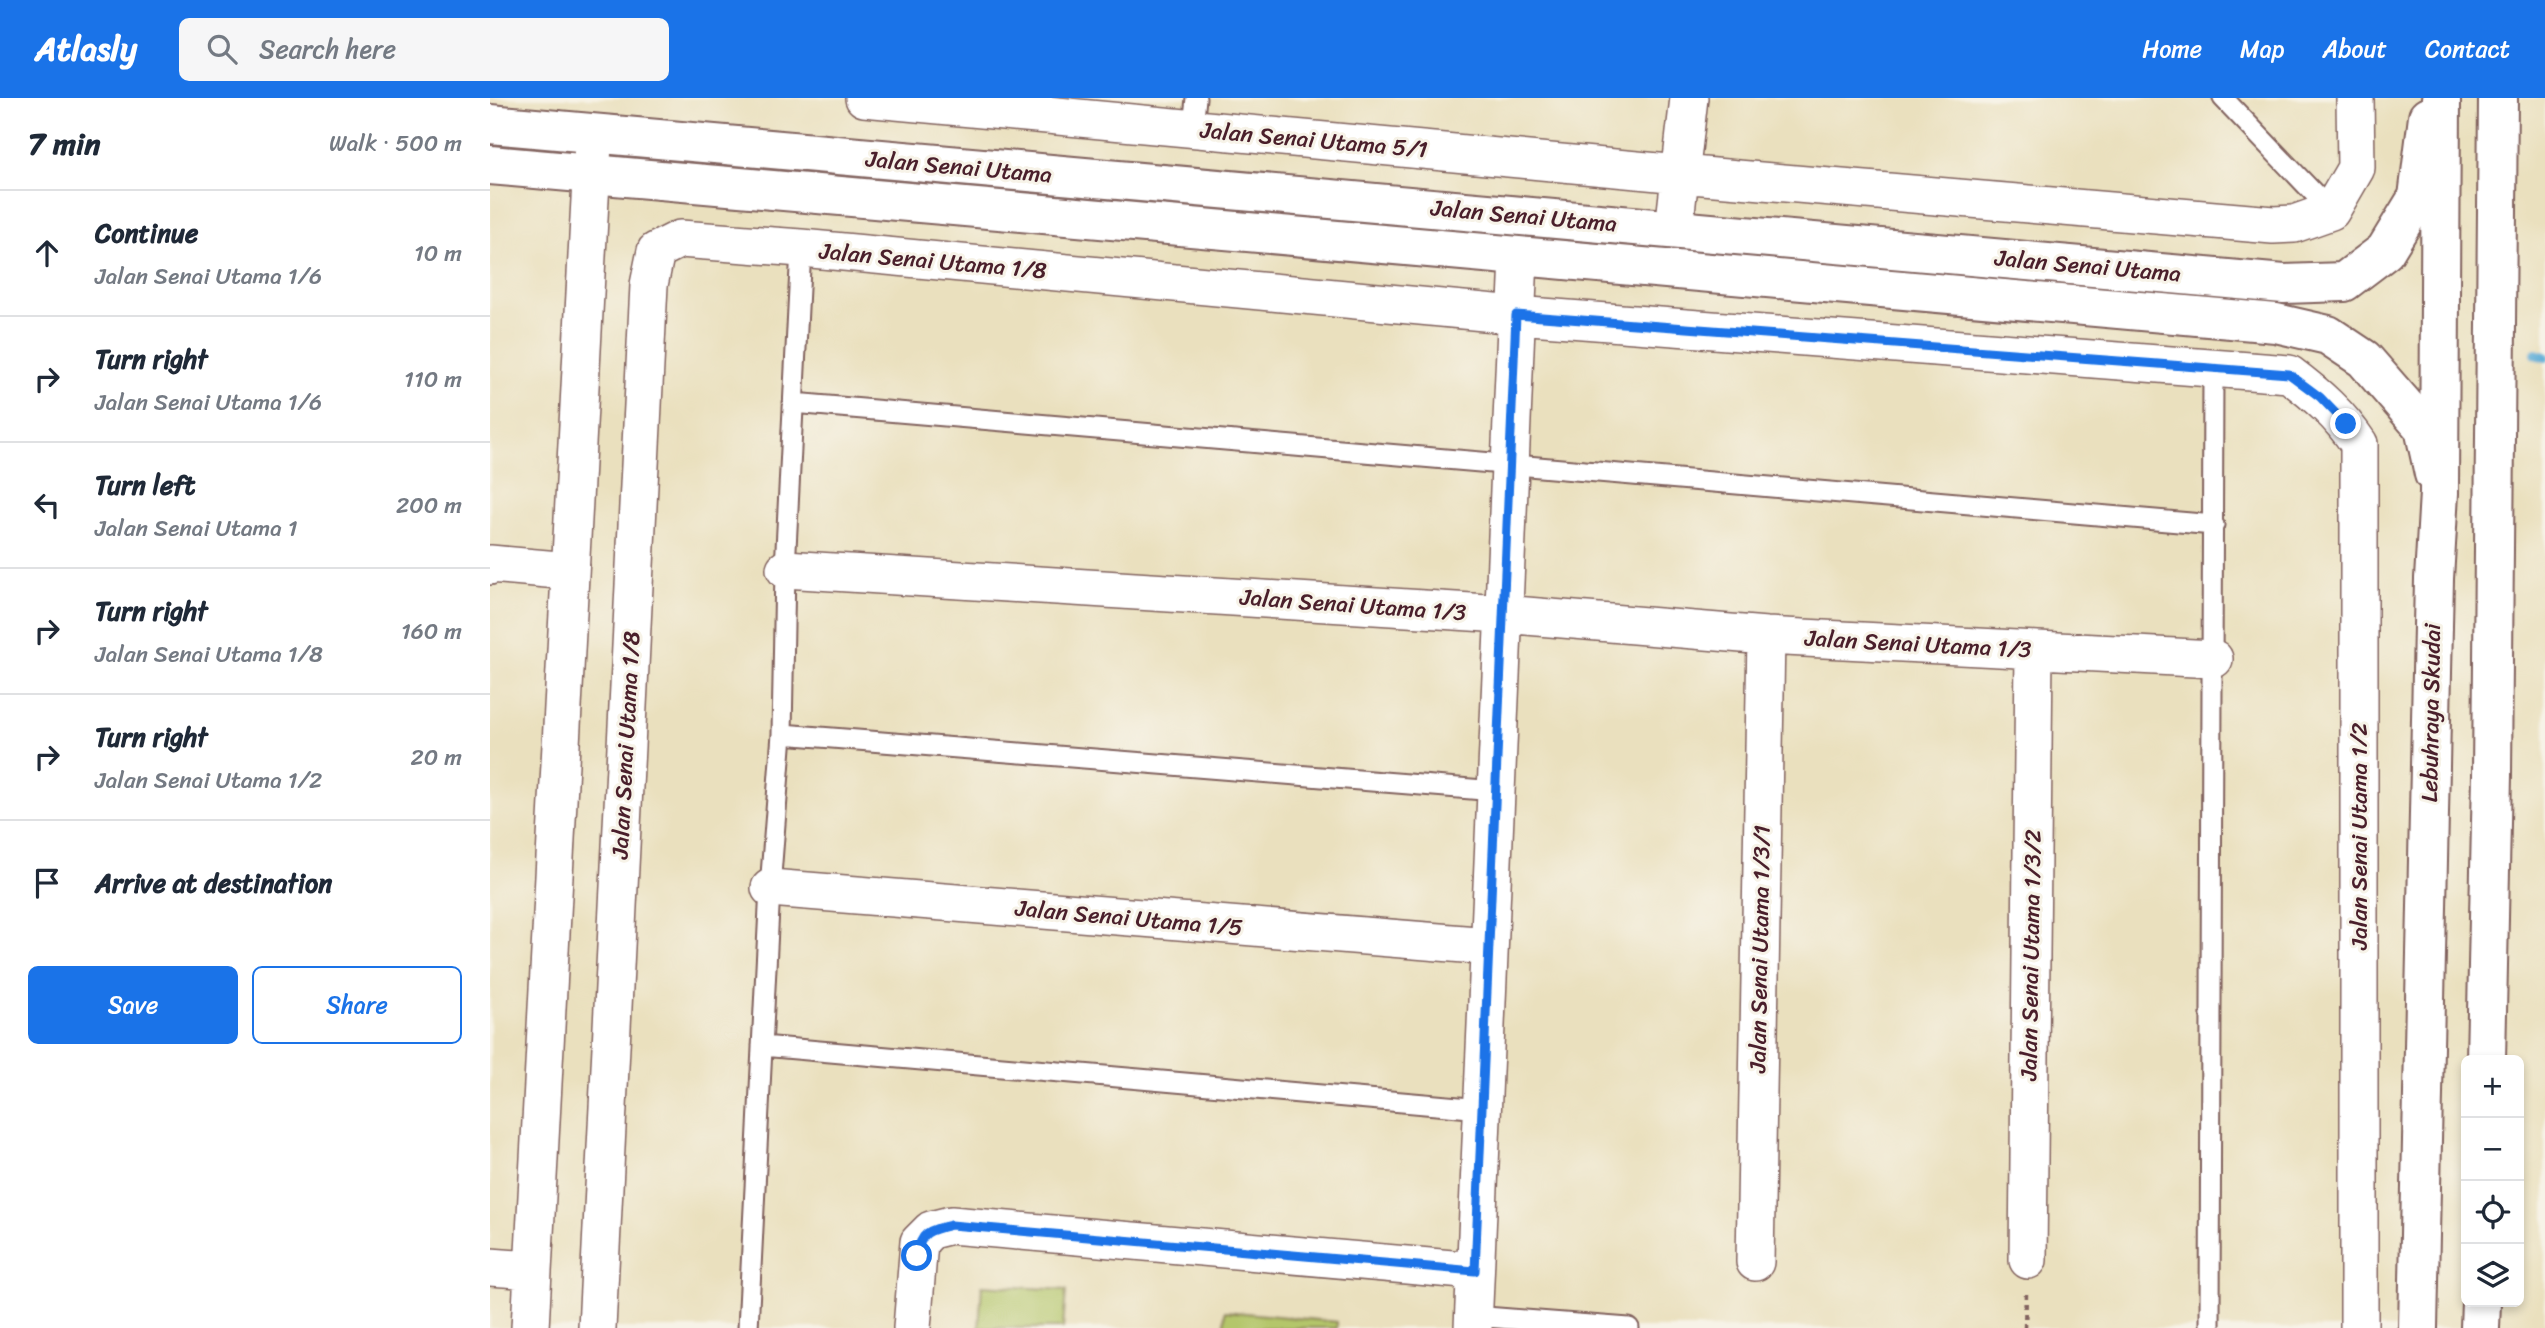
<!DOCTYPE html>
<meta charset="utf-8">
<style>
:root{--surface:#fff;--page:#f6f6f7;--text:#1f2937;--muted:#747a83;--line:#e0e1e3;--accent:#1a73e8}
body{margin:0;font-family:Sriracha,sans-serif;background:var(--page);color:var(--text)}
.controls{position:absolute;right:21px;bottom:21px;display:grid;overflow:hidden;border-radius:10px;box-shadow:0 4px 10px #0003}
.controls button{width:63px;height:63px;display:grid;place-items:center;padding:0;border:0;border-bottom:2px solid var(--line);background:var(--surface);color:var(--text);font:35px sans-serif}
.stop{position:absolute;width:21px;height:21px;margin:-16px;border:5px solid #1a73e8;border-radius:50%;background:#fff}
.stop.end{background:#1a73e8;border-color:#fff;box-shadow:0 2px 7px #0008}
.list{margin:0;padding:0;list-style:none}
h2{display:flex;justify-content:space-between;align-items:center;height:91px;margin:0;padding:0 28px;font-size:30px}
h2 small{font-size:23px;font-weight:400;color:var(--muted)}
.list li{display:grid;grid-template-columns:46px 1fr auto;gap:21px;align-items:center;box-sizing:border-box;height:126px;padding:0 28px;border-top:2px solid var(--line)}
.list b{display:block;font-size:26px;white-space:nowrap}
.list p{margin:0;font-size:23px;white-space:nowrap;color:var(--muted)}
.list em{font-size:23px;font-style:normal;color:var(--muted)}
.actions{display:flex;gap:14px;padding:21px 28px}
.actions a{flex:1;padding:16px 0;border:2px solid var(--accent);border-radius:10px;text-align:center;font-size:24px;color:var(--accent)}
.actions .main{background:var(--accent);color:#fff}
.icon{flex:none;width:38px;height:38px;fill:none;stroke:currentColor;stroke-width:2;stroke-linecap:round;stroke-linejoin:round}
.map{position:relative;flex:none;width:2055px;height:1230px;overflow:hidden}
header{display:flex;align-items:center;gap:42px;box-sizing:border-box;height:98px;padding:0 35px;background:var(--accent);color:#fff}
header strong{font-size:33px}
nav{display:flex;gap:38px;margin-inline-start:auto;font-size:24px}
.search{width:490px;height:63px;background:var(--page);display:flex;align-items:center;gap:18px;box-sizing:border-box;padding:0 24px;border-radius:10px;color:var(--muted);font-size:26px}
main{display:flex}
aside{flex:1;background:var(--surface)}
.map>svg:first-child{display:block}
.green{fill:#b4c66a;stroke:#7f724a;stroke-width:2}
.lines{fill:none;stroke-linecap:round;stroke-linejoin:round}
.stream{stroke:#5cacd7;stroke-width:10}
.service-casing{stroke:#82635e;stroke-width:23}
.minor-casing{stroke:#82635e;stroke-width:40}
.tertiary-casing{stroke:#82635e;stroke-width:42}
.trunk-casing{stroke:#82635e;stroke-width:42}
.path{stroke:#82635e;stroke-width:4.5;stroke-dasharray:5 5;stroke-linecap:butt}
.service{stroke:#fff;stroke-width:19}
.minor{stroke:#fff;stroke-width:37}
.tertiary{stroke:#fff;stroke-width:38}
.trunk{stroke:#fff;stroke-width:38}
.route{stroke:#1a73e8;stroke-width:9}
.labels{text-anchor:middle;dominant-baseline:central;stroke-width:6;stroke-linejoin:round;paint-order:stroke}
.street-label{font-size:23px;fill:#4a1f2b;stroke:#f7f3e8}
</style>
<header>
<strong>Atlasly</strong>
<div class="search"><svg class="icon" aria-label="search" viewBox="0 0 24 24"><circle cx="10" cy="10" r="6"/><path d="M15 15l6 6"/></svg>Search here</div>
<nav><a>Home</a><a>Map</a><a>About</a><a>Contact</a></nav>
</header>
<main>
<aside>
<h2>7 min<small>Walk · 500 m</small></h2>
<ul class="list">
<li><svg class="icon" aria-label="ahead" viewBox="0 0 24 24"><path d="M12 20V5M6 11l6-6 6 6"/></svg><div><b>Continue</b><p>Jalan Senai Utama 1/6</p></div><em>10 m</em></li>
<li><svg class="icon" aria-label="right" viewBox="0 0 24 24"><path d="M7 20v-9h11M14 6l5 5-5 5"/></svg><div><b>Turn right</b><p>Jalan Senai Utama 1/6</p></div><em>110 m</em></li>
<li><svg class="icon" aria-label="left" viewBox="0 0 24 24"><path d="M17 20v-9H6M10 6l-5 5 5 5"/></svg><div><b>Turn left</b><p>Jalan Senai Utama 1</p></div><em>200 m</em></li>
<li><svg class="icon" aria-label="right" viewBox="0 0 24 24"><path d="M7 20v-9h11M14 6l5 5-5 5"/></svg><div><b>Turn right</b><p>Jalan Senai Utama 1/8</p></div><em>160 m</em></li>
<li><svg class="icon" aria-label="right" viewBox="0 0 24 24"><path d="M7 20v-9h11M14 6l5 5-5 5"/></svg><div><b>Turn right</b><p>Jalan Senai Utama 1/2</p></div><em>20 m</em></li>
<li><svg class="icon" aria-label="arrive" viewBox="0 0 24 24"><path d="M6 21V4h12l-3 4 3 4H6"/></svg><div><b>Arrive at destination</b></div></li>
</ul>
<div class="actions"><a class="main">Save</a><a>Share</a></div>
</aside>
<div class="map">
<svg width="2055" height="1230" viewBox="0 0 2055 1230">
<rect width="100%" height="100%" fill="#f7f3e8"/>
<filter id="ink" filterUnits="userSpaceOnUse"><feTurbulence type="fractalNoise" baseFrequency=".0143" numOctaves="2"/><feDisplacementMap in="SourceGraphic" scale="14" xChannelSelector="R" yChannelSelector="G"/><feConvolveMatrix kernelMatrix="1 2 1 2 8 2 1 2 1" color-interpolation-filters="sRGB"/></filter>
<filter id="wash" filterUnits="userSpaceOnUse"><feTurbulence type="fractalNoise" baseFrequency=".00686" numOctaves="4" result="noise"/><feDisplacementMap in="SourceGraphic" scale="28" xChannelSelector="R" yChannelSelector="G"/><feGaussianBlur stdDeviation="1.57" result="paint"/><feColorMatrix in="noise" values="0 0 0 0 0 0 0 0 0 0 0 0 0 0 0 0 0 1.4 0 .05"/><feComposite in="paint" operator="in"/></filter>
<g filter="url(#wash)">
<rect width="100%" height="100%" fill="#eae0be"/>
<!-- green -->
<path class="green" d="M492,1187L576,1192L573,1230H489Z
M735,1213L847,1224V1230H734Z"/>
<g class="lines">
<!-- stream -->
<path class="stream" d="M2046,256L2055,259"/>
</g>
</g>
<g filter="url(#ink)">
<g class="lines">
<defs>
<path id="service" d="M1733,0L1841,113
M703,30L706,0
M303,305L1724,427
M292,636L1006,693
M272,948L992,1011
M983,1218L1139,1230
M258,1230L280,790L292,636L295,471L311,150
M1720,1230L1723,269"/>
<path id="minor" d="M374,0L1190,76L1783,127L1804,126L1841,113L1866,70L1865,0
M1184,131L1199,0
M0,468V466L80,473
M295,471L1013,516L1276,538L1724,561
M280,790L999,848
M1538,1162L1544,552
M1265,1164L1276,538
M0,1169L43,1172
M40,1230L103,45
M107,1230L159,187L166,153L190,141L311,150L1026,217L1799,276C1827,297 1850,317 1869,346V1230
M422,1230L429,1144L441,1132L461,1127L985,1173
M983,1230L1029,159"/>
<path id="tertiary" d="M0,26L1794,186L1854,184L1895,153L1928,99L1938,19
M0,67L1786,225L1838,237L1874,261L1934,330L1944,376"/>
<path id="trunk" d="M1996,962L2002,677L2008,0
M1928,1230L1944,481L1949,395L1951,0
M1990,1230L1991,1204"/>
</defs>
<!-- service casing -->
<use href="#service" class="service-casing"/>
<!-- minor casing -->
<use href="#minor" class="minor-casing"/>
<!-- tertiary casing -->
<use href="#tertiary" class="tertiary-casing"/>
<!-- trunk casing -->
<use href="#trunk" class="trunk-casing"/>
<!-- path -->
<path class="path" d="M1535,1230L1536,1196"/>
<!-- service -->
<use href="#service" class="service"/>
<!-- minor -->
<use href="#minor" class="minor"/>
<!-- tertiary -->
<use href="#tertiary" class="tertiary"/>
<!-- trunk -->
<use href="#trunk" class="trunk"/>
</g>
</g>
<g class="lines" filter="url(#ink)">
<!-- route -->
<path class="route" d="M427,1158C430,1134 439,1132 461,1127L985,1173L1026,217L1799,276L1830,299L1856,326"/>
</g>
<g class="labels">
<!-- street labels -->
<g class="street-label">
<text transform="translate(824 42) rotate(5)">Jalan Senai Utama 5/1</text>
<text transform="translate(469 69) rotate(5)">Jalan Senai Utama</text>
<text transform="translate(1034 118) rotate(5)">Jalan Senai Utama</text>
<text transform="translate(443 163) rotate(5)">Jalan Senai Utama 1/8</text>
<text transform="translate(1598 168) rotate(5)">Jalan Senai Utama</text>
<text transform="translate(863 507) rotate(4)">Jalan Senai Utama 1/3</text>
<text transform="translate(1428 546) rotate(3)">Jalan Senai Utama 1/3</text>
<text transform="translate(1941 615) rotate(-89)">Lebuhraya Skudai</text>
<text transform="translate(136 647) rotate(-87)">Jalan Senai Utama 1/8</text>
<text transform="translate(1869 738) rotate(-90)">Jalan Senai Utama 1/2</text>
<text transform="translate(639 820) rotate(5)">Jalan Senai Utama 1/5</text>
<text transform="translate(1270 851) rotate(-89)">Jalan Senai Utama 1/3/1</text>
<text transform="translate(1541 857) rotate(-89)">Jalan Senai Utama 1/3/2</text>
</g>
</g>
</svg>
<div class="controls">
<button>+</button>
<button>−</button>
<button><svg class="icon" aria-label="locate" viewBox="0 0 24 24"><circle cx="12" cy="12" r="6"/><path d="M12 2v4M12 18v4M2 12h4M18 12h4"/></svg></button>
<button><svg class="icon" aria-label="layers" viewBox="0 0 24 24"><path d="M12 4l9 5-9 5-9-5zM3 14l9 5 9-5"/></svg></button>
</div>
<div class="stop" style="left:427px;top:1158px"></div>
<div class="stop end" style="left:1856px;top:326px"></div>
</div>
</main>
